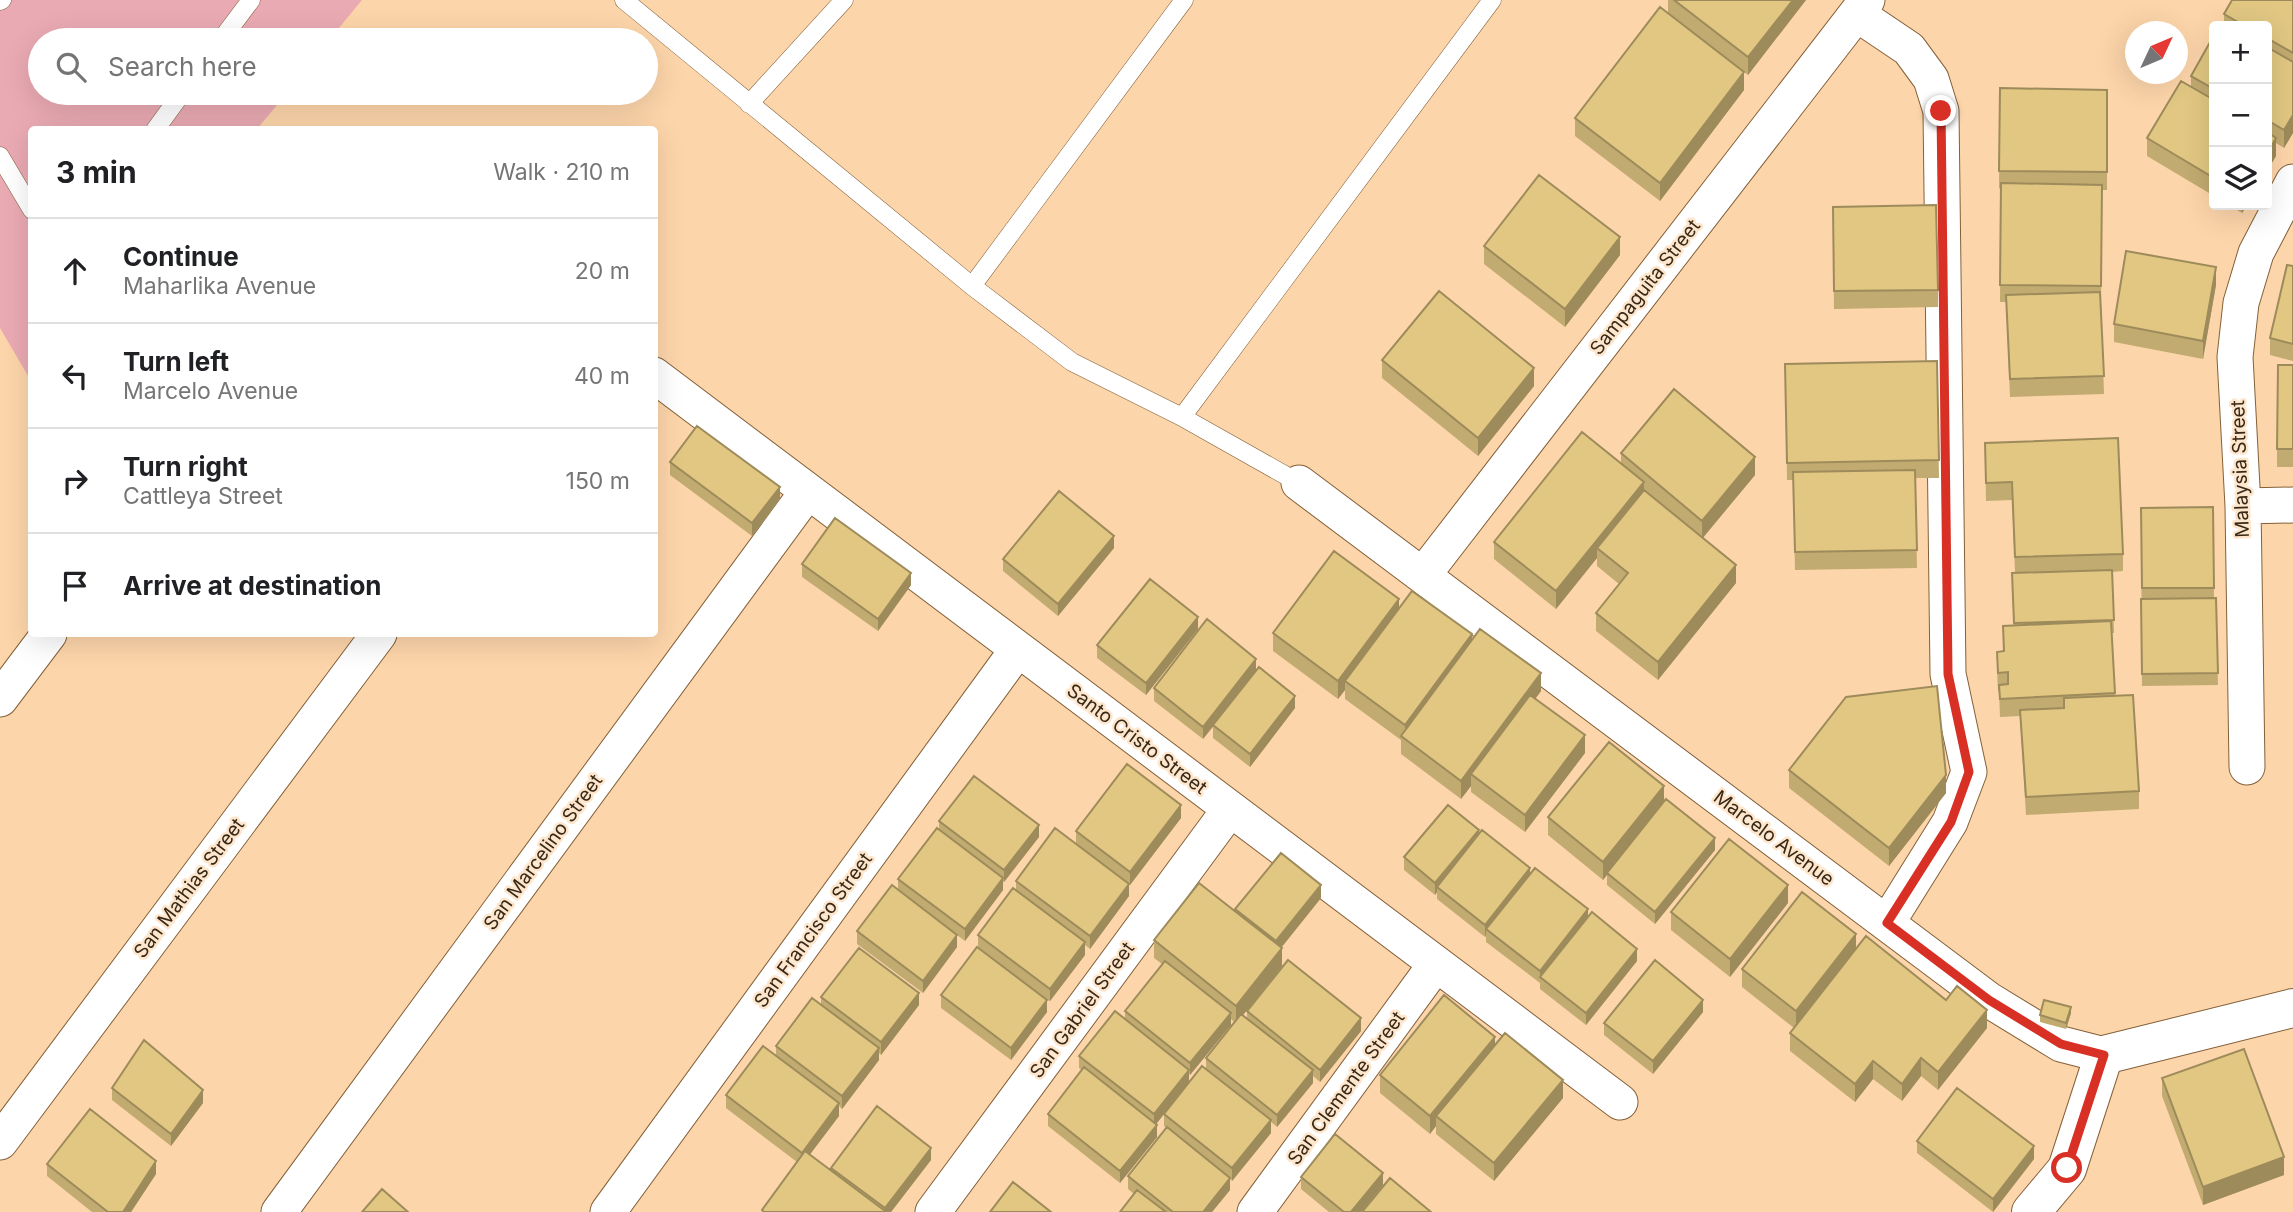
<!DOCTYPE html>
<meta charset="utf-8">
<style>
:root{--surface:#fff;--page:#f6f6f6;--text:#202124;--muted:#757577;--line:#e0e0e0}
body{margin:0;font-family:Inter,sans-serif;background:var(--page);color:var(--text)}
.controls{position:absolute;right:21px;top:21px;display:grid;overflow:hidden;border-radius:7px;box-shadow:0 7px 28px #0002}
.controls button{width:63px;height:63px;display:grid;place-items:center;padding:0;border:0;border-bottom:2px solid var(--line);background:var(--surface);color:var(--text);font:35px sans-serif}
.compass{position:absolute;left:2125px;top:21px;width:63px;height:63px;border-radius:50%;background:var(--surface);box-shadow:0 7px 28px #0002;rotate:46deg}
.stop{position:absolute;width:21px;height:21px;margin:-16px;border:5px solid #d93025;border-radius:50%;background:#fff}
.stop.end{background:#d93025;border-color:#fff;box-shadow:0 2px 7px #0008}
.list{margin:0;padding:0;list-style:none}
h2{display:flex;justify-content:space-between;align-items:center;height:91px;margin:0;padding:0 28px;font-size:30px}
h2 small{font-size:23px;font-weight:400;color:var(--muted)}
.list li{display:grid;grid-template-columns:46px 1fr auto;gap:21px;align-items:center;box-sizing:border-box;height:105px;padding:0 28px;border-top:2px solid var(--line)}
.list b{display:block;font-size:26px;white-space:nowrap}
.list p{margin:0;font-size:23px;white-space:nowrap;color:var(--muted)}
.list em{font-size:23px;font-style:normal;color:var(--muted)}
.icon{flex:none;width:38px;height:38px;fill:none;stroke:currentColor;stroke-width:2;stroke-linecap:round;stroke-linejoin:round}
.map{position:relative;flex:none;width:2293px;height:1212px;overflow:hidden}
.search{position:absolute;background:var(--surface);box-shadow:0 7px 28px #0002;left:28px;top:28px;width:630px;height:77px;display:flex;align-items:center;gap:18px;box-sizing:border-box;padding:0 24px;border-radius:38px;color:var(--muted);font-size:26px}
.panel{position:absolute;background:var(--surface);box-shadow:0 7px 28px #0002;left:28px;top:126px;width:630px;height:511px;border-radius:7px}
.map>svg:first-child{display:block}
.green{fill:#eaaab3}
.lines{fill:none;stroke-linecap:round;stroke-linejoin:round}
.service-casing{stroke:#836038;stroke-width:19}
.minor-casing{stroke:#836038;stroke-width:37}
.tertiary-casing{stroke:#836038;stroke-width:40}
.service{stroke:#fff;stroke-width:18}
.minor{stroke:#fff;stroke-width:35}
.tertiary{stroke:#fff;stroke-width:38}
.wall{fill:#c2ab70}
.shaded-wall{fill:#9e8b5b}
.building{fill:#e1c782;stroke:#9e8b5b;stroke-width:2}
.route{stroke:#d93025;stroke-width:9}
.labels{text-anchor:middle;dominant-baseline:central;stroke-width:5;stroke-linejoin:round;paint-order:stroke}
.street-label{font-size:19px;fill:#372817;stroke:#fee6cc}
</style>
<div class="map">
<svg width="2293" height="1212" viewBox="0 0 2293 1212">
<rect width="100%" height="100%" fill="#fdd5aa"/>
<!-- green -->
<path class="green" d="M0,0H362L329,40H40V93H287L257,129L32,130L31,381L0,328Z"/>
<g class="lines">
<defs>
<path id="service" d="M624,0L972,286L1072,362L1182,417L1299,483
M0,1L2,0
M221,40L251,0
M749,104L844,0
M155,130L182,93
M0,156L32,210
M972,286L1184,0
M1182,417L1492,0"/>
<path id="minor" d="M1857,14L1909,49L1931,79L1941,111L1948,674L1969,772L1950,822L1887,923
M654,375L1620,1102
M1299,483L1989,1000L2061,1044L2104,1055
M2243,506L2293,505
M1423,575L1867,0
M0,699L49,634
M2247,767L2243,506L2235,357L2241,303L2256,253L2293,182
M0,1142L379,634
M279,1212L808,491
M608,1212L1018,649
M933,1212L1230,809
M1255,1212L1436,964"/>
<path id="tertiary" d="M2031,1212L2067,1169L2104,1055L2293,1008"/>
</defs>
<!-- service casing -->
<use href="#service" class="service-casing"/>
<!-- minor casing -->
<use href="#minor" class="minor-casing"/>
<!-- tertiary casing -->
<use href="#tertiary" class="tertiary-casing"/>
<!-- service -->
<use href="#service" class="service"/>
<!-- minor -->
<use href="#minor" class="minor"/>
<!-- tertiary -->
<use href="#tertiary" class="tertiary"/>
</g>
<!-- wall -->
<path class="wall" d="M1668,0H1806L1748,75L1668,13Z
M2293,0V133L2284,148L2276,143V156L2267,171V26H2219L2224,23V14Z
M2214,35V196L2147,156V138L2191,87V76Z
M2000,88L2107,90V190H2102L2101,304L2104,394L2010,397L2006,302H2000L2001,189L1999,188Z
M1744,90L1660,201L1575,136V118Z
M2229,205H2247L2242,213Z
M1833,207L1938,290V307L1834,309Z
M1484,246L1620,255L1565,327L1484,264Z
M2293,266V361L2270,355V338Z
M2216,285L2203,359L2114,342V324Z
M1382,360L1534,386L1478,456L1382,378Z
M1937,361L1939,478H1915L1917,568L1795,570L1793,480H1787L1785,364Z
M2293,365V467H2277V449Z
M1985,443L2123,554V571L2112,572L2114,633H2112L2115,696L2139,791V809L2026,815L2020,716L2000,717L1999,691H1998L1997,670V652H2003V626H2014L2012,585L2015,573L2012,500L1986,501Z
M1621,453L1755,475L1702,538L1736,583L1658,680L1596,631V613L1619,584L1597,566V558L1556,609L1494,559V542L1621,463Z
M670,462L780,499L752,536L670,475Z
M2213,507L2214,598H2216L2218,685L2142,686L2141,508Z
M1114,548L1058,616L1003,571V559Z
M802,564L911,585L878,631L802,577Z
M1399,608L1472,640L1541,691L1535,699L1585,753L1525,832L1471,792V786L1461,799L1401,754V740L1345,699V690L1338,699L1273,651V633Z
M1198,629L1146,695L1097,658V645Z
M1256,670L1295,708L1250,767L1213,738V727L1203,739L1154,701V688Z
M1789,770L1946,793L1889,866L1789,788Z
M1664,802L1715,850L1655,924L1607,885V874L1603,880L1548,835V817Z
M1181,818L1130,885L1129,884V896L1090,949L1085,945V955L1050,1001L1047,1000V1012L1011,1060L941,1008V995L978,947V935L1016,890V881L1076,844V831Z
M939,821L1039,837L1004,882H1003V890L965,941L957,935V947L923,993L857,944V931L898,890V879L939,830Z
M1479,835L1588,918L1637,961L1586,1025L1540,989V983L1486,942V935L1485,937L1437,899V892L1435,895L1404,870V857Z
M1321,898L1281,948L1282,966L1243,1015L1247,1019V1011L1361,1031L1320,1082L1313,1076V1083L1277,1127L1271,1122V1133L1232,1181L1230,1179V1190L1212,1212H1120L1134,1194L1128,1189V1176L1166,1128L1164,1126V1114L1206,1069V1058L1234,1022L1231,1019V1025L1190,1075L1189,1074V1082L1156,1124L1157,1137L1120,1183L1048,1126V1114L1082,1070L1079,1068V1056L1125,1019V1011L1162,964L1154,958V940L1235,911V909Z
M1788,903L1730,977L1671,930V912Z
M1856,949L1946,1000L1987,1028L1938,1090L1921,1076L1902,1101L1873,1079L1855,1102L1790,1051V1033L1794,1028L1742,987V969Z
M821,997L919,1005L881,1055L879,1053V1060L842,1109L839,1106V1116L810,1154L831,1171V1168L931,1160L891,1212H762V1210L797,1162L726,1108V1095L776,1056V1046L821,1005Z
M1703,1012L1653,1074L1604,1035V1023Z
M2071,1013L2066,1029L2040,1022V1015Z
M1495,1045L1563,1098L1494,1181L1436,1134V1126L1430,1134L1380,1093V1075Z
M2162,1078L2284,1175L2203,1205L2162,1096Z
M112,1088L203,1103L171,1146L112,1100Z
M1917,1141L2034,1159L1993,1212L1917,1153Z
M47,1164L156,1174L131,1212H92L47,1176Z
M1301,1177L1383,1185L1361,1212H1329L1301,1189Z"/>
<!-- shaded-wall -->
<path class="shaded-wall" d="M1793,0H1806L1748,75V57Z
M1744,72V90L1660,201V183Z
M2293,115V133L2284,148V130Z
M2276,138V156L2267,171V154Z
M2242,205H2247L2242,213Z
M1620,237V255L1565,327V309Z
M2216,267V285L2203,359V341Z
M1534,368V386L1478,456V438Z
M1755,457V475L1702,539V521Z
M1644,482V500L1597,548V558L1556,609V591Z
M780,487V499L752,536V523Z
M1114,536V548L1058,616V604Z
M1736,565V583L1658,680V662Z
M911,573V585L878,631V619Z
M1399,599V617L1345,681V690L1338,699V681Z
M1198,617V629L1146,695V683Z
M1472,634V652L1405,739V725Z
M1256,659V671L1203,739V727Z
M1541,673V691L1476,779L1471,774V786L1461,799V781Z
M1295,696V708L1250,767V754Z
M1585,735V753L1525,832V815Z
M1946,775V793L1889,866V848Z
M1664,786V804L1603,880V862Z
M1181,805V818L1130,885V872Z
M1039,825V837L1004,882V870Z
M1479,830V842L1437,887V892L1435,895V883Z
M1715,838V850L1655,924V912Z
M1530,868V880L1486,929V935L1485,937V925Z
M1003,878V890L965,941V929Z
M1129,884V896L1090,949V936Z
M1321,885V898L1276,954V941Z
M1788,885V903L1730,977V959Z
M1588,909V922L1540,977V984V971Z
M1856,934V952L1796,1029V1011Z
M957,935V947L923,993V981Z
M1085,942V955L1050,1001V989Z
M1282,948V966L1236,1024V1006Z
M1637,949V961L1586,1025V1013Z
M919,993V1005L881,1055V1042Z
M1047,1000V1012L1011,1060V1048Z
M1703,1000V1012L1653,1074V1061Z
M2071,1007V1013L2066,1029V1023Z
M1987,1010V1028L1938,1090V1072Z
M1231,1013V1025L1190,1075V1063Z
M1361,1018V1031L1320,1082V1070Z
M1495,1037V1055L1436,1116V1126L1430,1134V1116Z
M879,1048V1060L842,1109V1096Z
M1921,1058V1076L1902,1101V1084Z
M1873,1061V1079L1855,1102V1084Z
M1189,1070V1082L1154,1127V1114Z
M1313,1070V1083L1277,1127V1115Z
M1563,1080V1098L1494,1181V1163Z
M203,1090V1103L171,1146V1134Z
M839,1103V1116L802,1165V1153Z
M1271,1120V1133L1232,1181V1168Z
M1157,1125V1137L1120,1183V1171Z
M2034,1146V1159L1993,1212V1199Z
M931,1148V1160L891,1212H885V1208Z
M2284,1157V1175L2203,1205V1187Z
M156,1161V1174L131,1212H123Z
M1383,1173V1185L1361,1212H1351Z
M1230,1178V1190L1212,1212H1203Z"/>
<!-- building -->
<path class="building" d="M1674,0H1793L1748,57Z
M2232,0H2293V53L2267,38V26H2245L2224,14Z
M1660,7L1744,72L1660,183L1575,118Z
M2222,22L2229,26H2219Z
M2214,35V89L2191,76Z
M2267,47L2293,62V115L2284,130L2267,120Z
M2181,81L2214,100V178L2147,138Z
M2000,88L2107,90V172L1999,171Z
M2267,132L2276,138L2267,154Z
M1539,175L1620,237L1565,309L1484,246Z
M2001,183L2102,185L2101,286L2000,285Z
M1936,205L1938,290L1834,291L1833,207Z
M2126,251L2216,267L2203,341L2114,324Z
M2287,265L2293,266V344L2270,338Z
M1439,291L1534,368L1478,438L1382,360Z
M2100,292L2104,376L2010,379L2006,295Z
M1937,361L1939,460L1787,463L1785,364Z
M2278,365H2293V449H2277Z
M1674,389L1755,457L1702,521L1621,453Z
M697,426L780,487L752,523L670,462Z
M1582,432L1644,482L1556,591L1494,542Z
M2118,438L2123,554L2015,557L2012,482L1986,483L1985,443Z
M1915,470L1917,550L1795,552L1793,472Z
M1644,490L1736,565L1658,662L1596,613L1628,573L1597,548Z
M1059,491L1114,536L1058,604L1003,559Z
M2213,507L2214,588H2142L2141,508Z
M835,518L911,573L878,619L802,564Z
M1334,551L1399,599L1338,681L1273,633Z
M2112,570L2114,620L2014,623L2012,573Z
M1150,579L1198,617L1146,683L1097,645Z
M1412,591L1472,634L1405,725L1345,681Z
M2216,598L2218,673L2142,674L2141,599Z
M1207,619L1256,659L1203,727L1154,688Z
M2111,621L2115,693L2000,699L1999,685L2008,684V672L1998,673L1997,652L2004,651L2003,626Z
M1480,629L1541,673L1461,781L1401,736Z
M1259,667L1295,696L1250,754L1213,725Z
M1937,686L1946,775L1889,848L1789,770L1846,697Z
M1530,695L1585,735L1525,815L1471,774Z
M2133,695L2139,791L2026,797L2020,710L2064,708V698Z
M1609,742L1664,786L1603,862L1548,817Z
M1127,764L1181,805L1130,872L1076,831Z
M974,776L1039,825L1004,870L939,821Z
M1666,799L1715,838L1655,912L1607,873Z
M1448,805L1479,830L1435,883L1404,857Z
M937,828L1003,878L965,929L898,879Z
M1055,828L1129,884L1090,936L1016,881Z
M1482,830L1530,868L1485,925L1437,887Z
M1729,839L1788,885L1730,959L1671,912Z
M1281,853L1321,885L1276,941L1235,909Z
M1535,868L1588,909L1540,971L1486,929Z
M1199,883L1282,948L1236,1006L1154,940Z
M892,885L957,935L923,981L857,931Z
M1013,888L1085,942L1050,989L978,935Z
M1802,892L1856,934L1796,1011L1742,969Z
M1592,912L1637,949L1586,1013L1540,977Z
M1866,936L1946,1000L1957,986L1987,1010L1938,1072L1921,1058L1902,1084L1873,1061L1855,1084L1790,1033Z
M977,947L1047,1000L1011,1048L941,995Z
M859,948L919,993L881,1042L821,997Z
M1288,960L1361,1018L1320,1070L1247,1011Z
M1655,960L1703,1000L1653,1061L1604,1023Z
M1165,961L1231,1013L1190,1063L1125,1011Z
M1444,995L1495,1037L1430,1116L1380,1075Z
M812,998L879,1048L842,1096L776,1046Z
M2044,1000L2071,1007L2066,1023L2040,1015Z
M1115,1011L1189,1070L1154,1114L1079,1056Z
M1241,1014L1313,1070L1277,1115L1206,1058Z
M1505,1033L1563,1080L1494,1163L1436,1116Z
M144,1040L203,1090L171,1134L112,1088Z
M763,1046L839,1103L802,1153L726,1095Z
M2244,1049L2284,1157L2203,1187L2162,1078Z
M1202,1066L1271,1120L1232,1168L1164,1114Z
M1084,1067L1157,1125L1120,1171L1048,1114Z
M1957,1088L2034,1146L1993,1199L1917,1141Z
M877,1106L931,1148L885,1208L831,1168Z
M90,1109L156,1161L123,1212H108L47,1164Z
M1167,1127L1230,1178L1203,1212H1173L1128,1176Z
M1335,1134L1383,1173L1351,1212H1344L1301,1177Z
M805,1151L885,1211L884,1212H764L762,1210Z
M1390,1178L1431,1212H1362Z
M1013,1182L1051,1212H990Z
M382,1189L408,1212H362Z
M1137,1190L1166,1212H1120Z"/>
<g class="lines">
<!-- route -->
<path class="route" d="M1941,111L1948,674L1969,772L1951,822L1887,923L1989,1000L2061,1044L2104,1055L2067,1168"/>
</g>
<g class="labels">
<!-- street labels -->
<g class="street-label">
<text transform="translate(1645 287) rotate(-52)">Sampaguita Street</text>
<text transform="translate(2240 469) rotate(-92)">Malaysia Street</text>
<text transform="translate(1137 739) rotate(37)">Santo Cristo Street</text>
<text transform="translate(1774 838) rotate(37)">Marcelo Avenue</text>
<text transform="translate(543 852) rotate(-54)">San Marcelino Street</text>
<text transform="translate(189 888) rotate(-53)">San Mathias Street</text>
<text transform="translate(813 930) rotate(-54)">San Francisco Street</text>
<text transform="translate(1082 1010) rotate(-54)">San Gabriel Street</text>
<text transform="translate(1346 1088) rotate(-54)">San Clemente Street</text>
</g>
</g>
</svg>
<div class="controls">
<button>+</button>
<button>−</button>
<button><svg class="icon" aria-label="layers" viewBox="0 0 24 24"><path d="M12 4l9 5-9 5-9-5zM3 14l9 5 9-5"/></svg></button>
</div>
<svg class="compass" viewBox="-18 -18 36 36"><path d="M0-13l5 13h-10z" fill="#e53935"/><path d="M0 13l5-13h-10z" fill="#757577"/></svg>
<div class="stop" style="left:2067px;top:1168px"></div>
<div class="stop end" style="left:1941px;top:111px"></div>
<div class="search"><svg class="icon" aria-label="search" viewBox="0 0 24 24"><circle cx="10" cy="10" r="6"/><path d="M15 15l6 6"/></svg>Search here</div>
<section class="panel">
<h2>3 min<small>Walk · 210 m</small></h2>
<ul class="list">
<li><svg class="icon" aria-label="ahead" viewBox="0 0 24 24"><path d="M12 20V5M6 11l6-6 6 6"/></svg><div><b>Continue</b><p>Maharlika Avenue</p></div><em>20 m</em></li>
<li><svg class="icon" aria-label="left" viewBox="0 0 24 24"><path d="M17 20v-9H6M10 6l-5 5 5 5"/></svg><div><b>Turn left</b><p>Marcelo Avenue</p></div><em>40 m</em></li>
<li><svg class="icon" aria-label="right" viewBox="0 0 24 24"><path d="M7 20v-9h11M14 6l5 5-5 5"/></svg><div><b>Turn right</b><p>Cattleya Street</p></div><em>150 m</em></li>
<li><svg class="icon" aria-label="arrive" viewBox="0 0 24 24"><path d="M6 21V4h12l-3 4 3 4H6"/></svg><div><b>Arrive at destination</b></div></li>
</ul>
</section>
</div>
